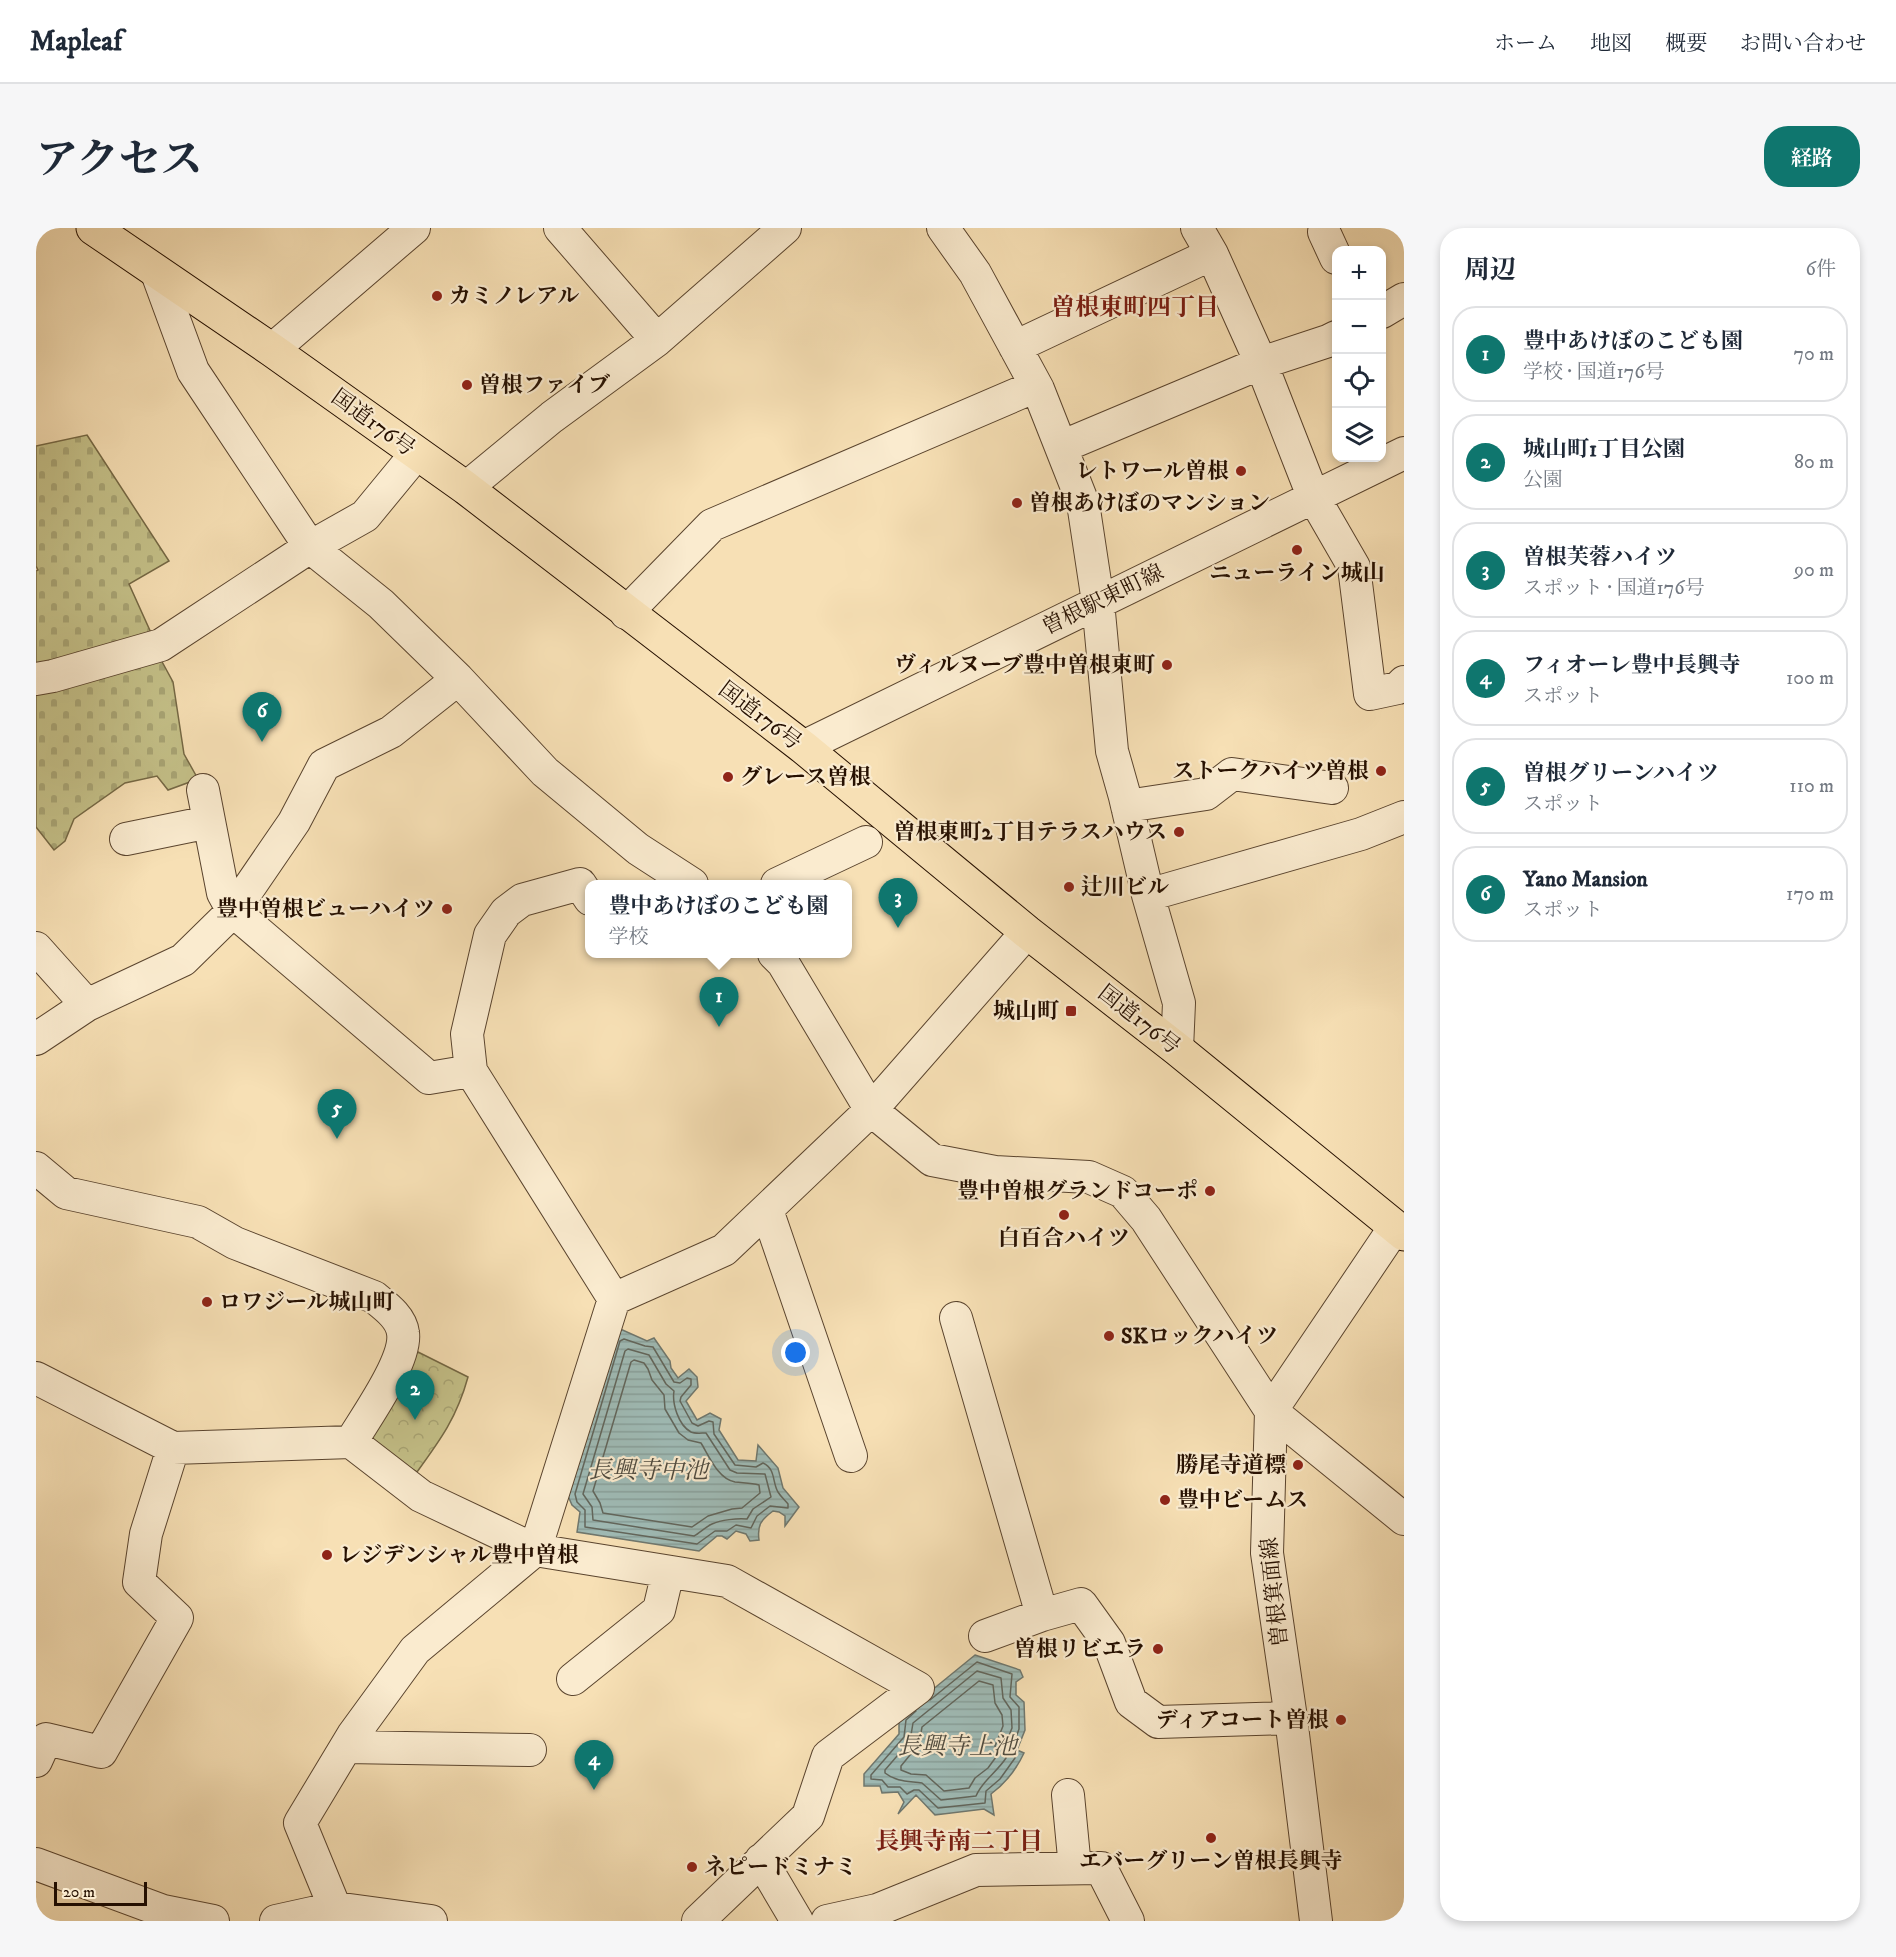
<!DOCTYPE html>
<html lang="ja">
<meta charset="utf-8">
<style>
:root{--surface:#fff;--page:#f6f6f7;--text:#1f2937;--muted:#747a83;--line:#e0e1e3;--accent:#0f766e}
body{margin:0;font-family:"IM FELL DW Pica","Noto Serif JP",serif;background:var(--page);color:var(--text)}
.controls{position:absolute;right:18px;top:18px;display:grid;overflow:hidden;border-radius:12px;box-shadow:0 3px 9px #0003}
.controls button{width:54px;height:54px;display:grid;place-items:center;padding:0;border:0;border-bottom:2px solid var(--line);background:var(--surface);color:var(--text);font:30px sans-serif}
.scale{position:absolute;left:18px;bottom:15px;width:93px;box-sizing:border-box;padding-left:6px;border:3px solid #261001;border-top:0;font-size:16px;line-height:21px;white-space:nowrap;color:#261001;-webkit-text-stroke:4px #faebcf;paint-order:stroke}
.you{position:absolute;left:760px;top:1125px;width:21px;height:21px;margin:-15px;border:4px solid #fff;border-radius:50%;background:#1a73e8;box-shadow:0 0 0 9px #1a73e833}
.badge{display:grid;place-items:center;width:39px;height:39px;border-radius:50%;background:var(--accent);color:#fff;font-size:20px;font-weight:700}
.pin{position:absolute;translate:-50% -50px;filter:drop-shadow(0 2px 3px #0008)}
.pin::after{content:'';position:absolute;top:32px;width:21px;height:18px;background:inherit;clip-path:polygon(0 0,100% 0,50% 100%)}
.popup{position:absolute;left:549px;top:652px;width:267px;height:78px;box-sizing:border-box;display:grid;place-content:center;border-radius:12px;background:var(--surface);filter:drop-shadow(0 2px 4px #0005);font-size:20px;white-space:nowrap;color:var(--muted)}
.popup b{font-size:22px;color:var(--text)}
.popup::after{content:'';position:absolute;left:50%;top:100%;margin-left:-12px;border:12px solid transparent;border-top-color:var(--surface)}
.list{margin:0;padding:0;list-style:none}
h2{display:flex;justify-content:space-between;align-items:center;height:78px;margin:0;padding:0 24px;font-size:26px}
h2 small{font-size:20px;font-weight:400;color:var(--muted)}
.list li{display:grid;grid-template-columns:39px 1fr auto;gap:18px;align-items:center;box-sizing:border-box;height:96px;margin:0 12px 12px;padding:0 12px;border:2px solid var(--line);border-radius:24px}
.list b{display:block;font-size:22px;white-space:nowrap}
.list p{margin:0;font-size:20px;white-space:nowrap;color:var(--muted)}
.list em{font-size:20px;font-style:normal;color:var(--muted)}
.icon{flex:none;width:33px;height:33px;fill:none;stroke:currentColor;stroke-width:2;stroke-linecap:round;stroke-linejoin:round}
.map{position:relative;flex:none;width:1368px;height:1693px;overflow:hidden;border-radius:24px}
header{display:flex;align-items:center;gap:36px;box-sizing:border-box;height:84px;padding:0 30px;background:var(--surface);border-bottom:2px solid var(--line)}
header strong{font-size:28px}
nav{display:flex;gap:33px;margin-inline-start:auto;font-size:21px}
.intro{display:flex;align-items:center;justify-content:space-between;box-sizing:border-box;height:144px;padding:0 36px}
h1{margin:0;font-size:42px}
.button{padding:15px 27px;border-radius:24px;background:var(--accent);color:#fff;font-size:21px;font-weight:700}
main{display:flex;gap:36px;padding:0 36px}
aside{flex:1;background:var(--surface);border-radius:24px;box-shadow:0 3px 9px #0003}
.map>svg:first-child{display:block}
.cemetery{fill:url(#cemetery-stones);stroke:#756844;stroke-width:1.5}
.park{fill:url(#park-crowns);stroke:#756844;stroke-width:1.5}
.water{fill:url(#water-rules);stroke:#6f776e;stroke-width:1.5}
.lines{fill:none;stroke-linecap:round;stroke-linejoin:round}
.shore{stroke:#62665c;stroke-width:1.5}
.minor-casing{stroke:#5a442e;stroke-width:34}
.highway-casing{stroke:#261001;stroke-width:35}
.minor{stroke:#faebcf;stroke-width:32}
.highway{stroke:#f7e0b5;stroke-width:33}
.poi-dot{fill:#8f2418;stroke:#faebcf;stroke-width:2}
.labels{text-anchor:middle;dominant-baseline:central;stroke-width:4.5;stroke-linejoin:round;paint-order:stroke}
.poi-label{font-size:22px;font-weight:bold;fill:#261001;stroke:#faebcf;text-anchor:start}
.street-label{font-size:22px;fill:#261001;stroke:#faebcf}
.neighbourhood-label{font-size:24px;font-weight:bold;fill:#7a1f14;stroke:#faebcf}
.water-label{font-size:24px;font-style:italic;fill:#504c40;stroke:#faebcf}
</style>
<header>
<strong>Mapleaf</strong>
<nav><a>ホーム</a><a>地図</a><a>概要</a><a>お問い合わせ</a></nav>
</header>
<div class="intro"><h1>アクセス</h1><a class="button">経路</a></div>
<main>
<div class="map">
<svg width="1368" height="1693" viewBox="0 0 1368 1693">
<defs>
<pattern id="cemetery-stones" width="16" height="16" patternUnits="userSpaceOnUse" patternTransform="scale(1.5)"><rect width="16" height="16" fill="#c4c088"/><path d="M2 7V4a2 2 0 0 1 4 0v3zM10 15v-3a2 2 0 0 1 4 0v3z" fill="#a8a474"/></pattern>
<pattern id="park-crowns" width="20" height="18" patternUnits="userSpaceOnUse" patternTransform="scale(1.5)"><rect width="20" height="18" fill="#c4c088"/><path d="M2 6a3 3 0 1 1 6 0M12 15a3 3 0 1 1 6 0" fill="none" stroke="#a8a474"/></pattern>
<pattern id="water-rules" width="6" height="5" patternUnits="userSpaceOnUse" patternTransform="scale(1.5)"><rect width="6" height="5" fill="#9fbbb6"/><path d="M0 2.5h6" fill="none" stroke="#89a09b"/></pattern>
</defs>
<rect width="100%" height="100%" fill="#f7e0b5"/>
<filter id="stains"><feTurbulence type="fractalNoise" baseFrequency=".00333" numOctaves="4"/><feColorMatrix values="0 0 0 0 .2 0 0 0 0 .09 0 0 0 0 .02 0 0 0 .5 -.17"/></filter>
<radialGradient id="worn" r=".72"><stop offset=".6" stop-color="#630" stop-opacity="0"/><stop offset="1" stop-color="#630" stop-opacity=".3"/></radialGradient>
<!-- cemetery -->
<path class="cemetery" d="M51,207L133,333L93,356L116,407L0,444V343L2,342L0,338V218Z
M124,430L137,454L148,526L162,551L132,562L121,548L89,555L38,591L29,613L18,622L0,599V460Z"/>
<!-- park -->
<path class="park" d="M376,1121L432,1149C421,1189 405,1211 381,1244L340,1221L336,1207Z"/>
<!-- water -->
<path class="water" d="M582,1100L611,1113L618,1110L634,1133L635,1140L642,1150L653,1141L661,1149L662,1159L650,1173L661,1192L674,1185L685,1191L683,1202L702,1232L720,1233L722,1217L742,1240L747,1260L763,1279L749,1298V1288L743,1284L737,1283C725,1292 721,1297 723,1312L714,1313L710,1306L700,1303L691,1311L686,1308H681L663,1323L541,1304L544,1284L536,1277L532,1268Z
M939,1427L984,1442L987,1449L980,1454V1467L988,1474L989,1502L981,1522L988,1525C980,1542 970,1555 955,1566L958,1587L948,1581L899,1587L880,1567L862,1586L868,1574L862,1564L846,1565L844,1558H828V1546L863,1506V1489Z"/>
<g class="lines">
<!-- shore -->
<path class="shore" d="M588,1111L609,1118L617,1119L638,1154L644,1155L651,1150L655,1151V1157L645,1169L644,1173L656,1195L662,1198L673,1193L677,1194L678,1206L699,1237L720,1239L727,1235C740,1241 736,1254 742,1264C745,1269 749,1272 752,1276V1280L734,1278L721,1288L715,1300L700,1297L691,1303H679L661,1316L549,1299V1282L541,1274L539,1266L584,1113Z
M592,1121L613,1127L630,1156L638,1163C636,1175 642,1197 655,1204C659,1206 665,1205 670,1205L694,1242L701,1245L729,1246L735,1269L717,1281L711,1291C701,1290 685,1292 676,1296C669,1299 664,1305 658,1308L557,1292L556,1279L547,1266L589,1123Z
M598,1132L608,1135L612,1141L616,1152L628,1167L629,1181L643,1205L652,1212L665,1215C673,1228 682,1251 699,1254C707,1255 715,1255 723,1257L724,1265L706,1280L696,1281L672,1288L656,1299L567,1285L564,1275L557,1263L595,1134Z
M941,1443L965,1450L967,1470L975,1482L976,1500L968,1520L970,1530C961,1544 946,1553 940,1568L905,1572L886,1555C873,1553 860,1554 849,1545V1542L874,1513L877,1495Z
M943,1453L957,1457L959,1475L966,1487L967,1498L959,1518L960,1529L952,1540L939,1550L933,1560L908,1563L890,1547L875,1546L865,1542V1538L883,1516L886,1499Z
M880,1483L870,1492L868,1509L835,1547V1551L846,1552L852,1559H864L871,1566L878,1562H883L902,1580L949,1575L950,1563L964,1551L979,1530L976,1521L983,1501V1479L974,1469L976,1446L941,1434L894,1472"/>
<defs>
<path id="minor" d="M524,0L621,112
M907,0L939,45L1002,161L1047,275L1062,374L1076,523L1089,569L1112,667L1143,775L1141,821
M1161,0L1176,26L1225,135L1277,268L1318,339L1334,466L1362,460L1368,454
M1288,4L1300,30
M121,45L157,143L274,319L345,376L422,451L509,544L602,621L656,656
M1346,84L1368,71
M979,119L1176,26
M236,122L378,0
M1025,219L1225,135L1292,113L1300,109
M430,260L516,189L621,112L749,0
M590,385L676,297L1000,158
M0,451L17,448L125,417L274,319L329,288L380,226
M767,519L1368,225
M167,562L187,665L197,683L393,850L435,843L578,1071
M1091,578L1170,566L1196,546L1296,560
M90,611L173,594
M741,656L830,614
M1112,667L1325,606L1368,589
M0,720L51,777
M738,726L747,735L835,882L896,932L959,944L1053,949L1087,964L1110,991L1235,1183L1368,1291
M0,811L51,777L147,732L197,683L258,594L288,537L355,504L422,451
M435,843L431,806L454,707L470,684L486,672L544,656L554,671
M0,940L30,965L162,994L199,1015L338,1069C349,1078 365,1089 367,1105C371,1132 330,1189 315,1214
M731,982L815,1228
M920,1090L1006,1387L1045,1376L1073,1415L1095,1474L1122,1494L1255,1490
M0,1150L137,1220L315,1214L385,1268L499,1322L691,1353L882,1460L792,1528L772,1588L662,1693
M949,1408L1006,1387
M537,1451L623,1382L632,1344
M310,1519L494,1522
M0,1533L10,1511L65,1524L141,1390L103,1354L110,1306L137,1220
M1032,1567L1039,1640
M725,1632L761,1693
M0,1636L127,1683L177,1693
M299,1680L264,1595L317,1507L379,1422L499,1322L578,1071L688,1022L835,882L991,704
M240,1693L299,1680L395,1693
M791,1693L841,1682L940,1642L1065,1640L1092,1693
M1280,1693L1255,1490L1231,1325L1235,1183L1359,999"/>
<path id="highway" d="M57,0L236,122L430,260L767,519L991,704L1141,821L1368,1006"/>
</defs>
<!-- minor casing -->
<use href="#minor" class="minor-casing"/>
<!-- highway casing -->
<use href="#highway" class="highway-casing"/>
<!-- minor -->
<use href="#minor" class="minor"/>
<!-- highway -->
<use href="#highway" class="highway"/>
</g>
<!-- markers -->
<g class="poi-dot">
<circle cx="401" cy="68" r="6"/>
<circle cx="431" cy="157" r="6"/>
<circle cx="1205" cy="243" r="6"/>
<circle cx="981" cy="275" r="6"/>
<circle cx="1261" cy="322" r="6"/>
<circle cx="1131" cy="437" r="6"/>
<circle cx="1345" cy="543" r="6"/>
<circle cx="692" cy="549" r="6"/>
<circle cx="1143" cy="604" r="6"/>
<circle cx="1033" cy="659" r="6"/>
<circle cx="411" cy="681" r="6"/>
<rect x="1029" y="777" width="12" height="12" rx="3"/>
<circle cx="1174" cy="963" r="6"/>
<circle cx="1028" cy="987" r="6"/>
<circle cx="171" cy="1074" r="6"/>
<circle cx="1073" cy="1108" r="6"/>
<circle cx="1262" cy="1237" r="6"/>
<circle cx="1129" cy="1272" r="6"/>
<circle cx="291" cy="1327" r="6"/>
<circle cx="1122" cy="1421" r="6"/>
<circle cx="1305" cy="1492" r="6"/>
<circle cx="1175" cy="1610" r="6"/>
<circle cx="656" cy="1639" r="6"/>
</g>
<g class="labels">
<!-- poi labels -->
<g class="poi-label">
<text x="413" y="68">カミノレアル</text>
<text x="443" y="157">曽根ファイブ</text>
<text x="1193" y="243" text-anchor="end">レトワール曽根</text>
<text x="993" y="275">曽根あけぼのマンション</text>
<text x="1261" y="345" text-anchor="middle">ニューライン城山</text>
<text x="1119" y="437" text-anchor="end">ヴィルヌーブ豊中曽根東町</text>
<text x="1333" y="543" text-anchor="end">ストークハイツ曽根</text>
<text x="704" y="549">グレース曽根</text>
<text x="1131" y="604" text-anchor="end">曽根東町2丁目テラスハウス</text>
<text x="1045" y="659">辻川ビル</text>
<text x="399" y="681" text-anchor="end">豊中曽根ビューハイツ</text>
<text x="1023" y="783" text-anchor="end">城山町</text>
<text x="1162" y="963" text-anchor="end">豊中曽根グランドコーポ</text>
<text x="1028" y="1010" text-anchor="middle">白百合ハイツ</text>
<text x="183" y="1074">ロワジール城山町</text>
<text x="1085" y="1108">SKロックハイツ</text>
<text x="1250" y="1237" text-anchor="end">勝尾寺道標</text>
<text x="1141" y="1272">豊中ビームス</text>
<text x="303" y="1327">レジデンシャル豊中曽根</text>
<text x="1110" y="1421" text-anchor="end">曽根リビエラ</text>
<text x="1293" y="1492" text-anchor="end">ディアコート曽根</text>
<text x="1175" y="1633" text-anchor="middle">エバーグリーン曽根長興寺</text>
<text x="668" y="1639">ネピードミナミ</text>
</g>
<!-- street labels -->
<g class="street-label">
<text transform="translate(337 195) rotate(36)">国道176号</text>
<text transform="translate(1067 372) rotate(-26)">曽根駅東町線</text>
<text transform="translate(724 488) rotate(37)">国道176号</text>
<text transform="translate(1103 792) rotate(38)">国道176号</text>
<text transform="translate(1239 1364) rotate(-96)">曽根箕面線</text>
</g>
<!-- neighbourhood labels -->
<g class="neighbourhood-label">
<text x="1099" y="80">曽根東町四丁目</text>
<text x="923" y="1614">長興寺南二丁目</text>
</g>
<!-- water labels -->
<g class="water-label">
<text x="612" y="1243">長興寺中池</text>
<text x="921" y="1519">長興寺上池</text>
</g>
</g>
<rect width="100%" height="100%" filter="url(#stains)"/>
<rect width="100%" height="100%" fill="url(#worn)"/>
</svg>
<div class="controls">
<button>+</button>
<button>−</button>
<button><svg class="icon" aria-label="locate" viewBox="0 0 24 24"><circle cx="12" cy="12" r="6"/><path d="M12 2v4M12 18v4M2 12h4M18 12h4"/></svg></button>
<button><svg class="icon" aria-label="layers" viewBox="0 0 24 24"><path d="M12 4l9 5-9 5-9-5zM3 14l9 5 9-5"/></svg></button>
</div>
<div class="scale">20 m</div>
<div class="you"></div>
<div class="pin badge" style="left:683px;top:799px">1</div>
<div class="popup"><b>豊中あけぼのこども園</b>学校</div>
<div class="pin badge" style="left:379px;top:1192px">2</div>
<div class="pin badge" style="left:862px;top:700px">3</div>
<div class="pin badge" style="left:558px;top:1562px">4</div>
<div class="pin badge" style="left:301px;top:911px">5</div>
<div class="pin badge" style="left:226px;top:514px">6</div>
</div>
<aside>
<h2>周辺<small>6件</small></h2>
<ul class="list">
<li><span class="badge">1</span><div><b>豊中あけぼのこども園</b><p>学校 · 国道176号</p></div><em>70 m</em></li>
<li><span class="badge">2</span><div><b>城山町1丁目公園</b><p>公園</p></div><em>80 m</em></li>
<li><span class="badge">3</span><div><b>曽根芙蓉ハイツ</b><p>スポット · 国道176号</p></div><em>90 m</em></li>
<li><span class="badge">4</span><div><b>フィオーレ豊中長興寺</b><p>スポット</p></div><em>100 m</em></li>
<li><span class="badge">5</span><div><b>曽根グリーンハイツ</b><p>スポット</p></div><em>110 m</em></li>
<li><span class="badge">6</span><div><b>Yano Mansion</b><p>スポット</p></div><em>170 m</em></li>
</ul>
</aside>
</main>
